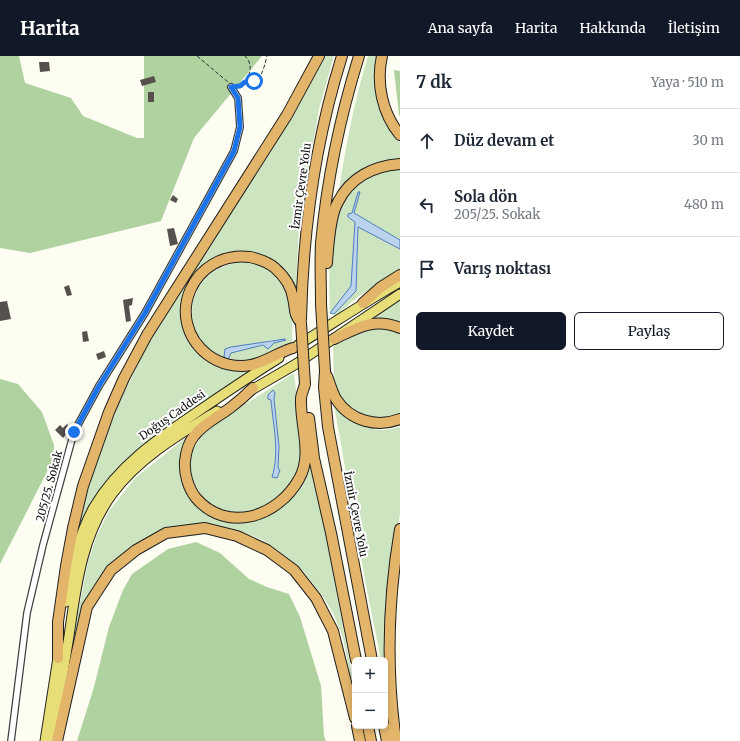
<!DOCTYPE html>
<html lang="tr">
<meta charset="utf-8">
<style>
:root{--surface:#fff;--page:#f6f6f7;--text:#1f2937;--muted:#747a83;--line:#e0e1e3;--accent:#111827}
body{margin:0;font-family:Merriweather,serif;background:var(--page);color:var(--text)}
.controls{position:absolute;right:12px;bottom:12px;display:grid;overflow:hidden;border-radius:6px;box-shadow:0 2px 6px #0003}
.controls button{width:36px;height:36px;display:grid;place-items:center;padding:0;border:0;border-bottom:1px solid var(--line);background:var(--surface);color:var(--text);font:20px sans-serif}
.stop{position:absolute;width:12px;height:12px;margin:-9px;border:3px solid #1a73e8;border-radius:50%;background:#fff}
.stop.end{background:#1a73e8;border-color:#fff;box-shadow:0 1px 4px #0008}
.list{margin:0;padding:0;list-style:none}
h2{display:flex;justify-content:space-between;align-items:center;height:52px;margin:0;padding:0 16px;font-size:17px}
h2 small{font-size:13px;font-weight:400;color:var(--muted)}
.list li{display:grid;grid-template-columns:26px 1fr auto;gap:12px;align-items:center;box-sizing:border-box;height:64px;padding:0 16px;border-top:1px solid var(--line)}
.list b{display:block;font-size:15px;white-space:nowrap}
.list p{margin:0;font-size:13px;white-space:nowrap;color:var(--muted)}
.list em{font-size:13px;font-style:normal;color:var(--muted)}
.actions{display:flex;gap:8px;padding:12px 16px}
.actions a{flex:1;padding:9px 0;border:1px solid var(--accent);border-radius:6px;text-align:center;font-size:14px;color:var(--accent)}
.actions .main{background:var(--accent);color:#fff}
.icon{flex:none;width:22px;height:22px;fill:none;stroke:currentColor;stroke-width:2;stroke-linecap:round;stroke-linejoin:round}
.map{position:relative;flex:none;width:400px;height:685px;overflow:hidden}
header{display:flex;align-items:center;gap:24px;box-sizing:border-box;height:56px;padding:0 20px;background:var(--accent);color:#fff}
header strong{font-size:19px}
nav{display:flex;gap:22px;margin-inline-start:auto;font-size:14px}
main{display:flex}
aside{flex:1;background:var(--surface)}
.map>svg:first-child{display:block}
.green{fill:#cce4bf;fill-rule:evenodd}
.forest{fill:#afd2a0}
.water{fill:#bcd3ee;stroke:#4d7dbc}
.building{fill:#56514c}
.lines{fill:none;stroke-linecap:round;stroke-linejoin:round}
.street-casing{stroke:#414141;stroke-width:8}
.primary-casing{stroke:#1f1f1f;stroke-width:11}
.highway-casing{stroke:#1f1f1f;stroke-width:12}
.path{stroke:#303030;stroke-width:1;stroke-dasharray:4 2;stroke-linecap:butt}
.street{stroke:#fff;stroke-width:5.5}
.primary{stroke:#e7de78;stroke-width:9}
.highway{stroke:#e2b56b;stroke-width:10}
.highway-bridge-casing{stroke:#1f1f1f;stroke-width:12;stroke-linecap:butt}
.highway-bridge{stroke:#e2b56b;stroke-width:10}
.route{stroke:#1a73e8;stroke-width:5}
.labels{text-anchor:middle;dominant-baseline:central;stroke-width:4;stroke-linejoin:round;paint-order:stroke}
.street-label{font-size:11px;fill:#0e0e0e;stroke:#fff}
</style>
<header>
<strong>Harita</strong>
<nav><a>Ana sayfa</a><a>Harita</a><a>Hakkında</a><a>İletişim</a></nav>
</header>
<main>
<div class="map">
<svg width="400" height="685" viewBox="0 0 400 685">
<rect width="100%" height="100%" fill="#fdfdf2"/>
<!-- green -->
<path class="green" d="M324,0H334L319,53L299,168L296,233L294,232L263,202L211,208L184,252L208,303L255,311L140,393L76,488L82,456L91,423L110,366L147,290L291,61Z
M368,0H379L390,71L400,84V106L384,107L338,141C345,93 354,46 368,0Z
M392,113L400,114V184L354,157L360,136L352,158H348V161L355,166L351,230L330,257C329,217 324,145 366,122C374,118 383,116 392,113Z
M358,170L400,193V214L359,240L334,261V258L356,235Z
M238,206C243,207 249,206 254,207C293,215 293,255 292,286C284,292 264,304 254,305C217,311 186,284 193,246C195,237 200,227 208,220C217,212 227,209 238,206ZM286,283L230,297L271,284Z
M400,243V269L369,265Z
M371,271H387L400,276V359L389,363L360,361L338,342L334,328L333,290L343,283Z
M294,317L302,384L301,412L288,432L263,455L229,458L213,451L201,439L192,424L190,407L194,391L203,379L216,367ZM275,337L274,343L279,390L278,413L272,420L275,413L276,391L271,344Z
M334,349C346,362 362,373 381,374C387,374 394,372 400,371V459L390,504L388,535L386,632L385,604H381L366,529Z
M194,375L184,397L191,441L236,465L262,462L281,452L294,440L305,421L310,398L353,624L351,623L343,582L334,559L322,539L304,516L283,498L261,483L237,474L212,470L165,475L141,485L109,510L87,541L79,565L71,607L77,562L88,506L97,479L109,455L134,423Z"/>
<!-- forest -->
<path class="forest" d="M0,0H19L25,27L71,42L83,60L137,82H144V0H262L194,82L161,165L30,197L0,192Z
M394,14L400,15V60L399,59Z
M0,323L18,328L42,356L54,389L53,404L0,508Z
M196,486L220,497L249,523L267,531L289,538L300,561L321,630L324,680L326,685H77L94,631L109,571L123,534L132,518L168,493Z"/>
<!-- water -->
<path class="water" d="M358,136H360L354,157L400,184V193L358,171L356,235L334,258L330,257L351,230L355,166L348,161V158L352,157Z
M285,283L286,284L274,287L268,293L263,289L231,297L228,304L224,301L225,293L231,291Z
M273,334L275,337L274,343L279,390L278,412L280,414L277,422L272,421C280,396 273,369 271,344L268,343V339Z"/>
<!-- building -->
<path class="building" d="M39,6H49L50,15L40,16Z
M154,20L156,26L142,30L140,24Z
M148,36H154V46H148Z
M173,139L178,143L176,147L170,144Z
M174,172L178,188L170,190L167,173Z
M69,229L72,239L67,240L64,231Z
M133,242L132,249L129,250L131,265L126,266L123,244Z
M7,245L11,263L0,265V246Z
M87,275L89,285L83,286L82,276Z
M104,295L106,301L98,304L96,298Z
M67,368L71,373L63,382L55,374L60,369L63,372Z"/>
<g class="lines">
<defs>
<path id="street" d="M11,685L27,557L43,489L74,376L99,330L145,257L234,95L240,71L238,42L231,31"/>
<path id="primary" d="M298,289C332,268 365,246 400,226
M248,336L296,308L400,238
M66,546C70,514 78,480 94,451C120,407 162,380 203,352C228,335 253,318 279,302
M45,685L59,595
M52,685C58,650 63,615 69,580C76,531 82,478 113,437C139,402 180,378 217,355"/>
<path id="highway" d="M382,0C376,27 382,57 400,79
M327,207C328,191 330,159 338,146C350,122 373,110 400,108
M363,247L381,231L400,219
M321,248C321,228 320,207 321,187C327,124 340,61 359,0
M301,263C303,174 315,86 342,0
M334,283C357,272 374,261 400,272
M293,292C279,296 266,306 251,309C236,312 220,308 208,299C162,263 193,194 250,201C259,203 268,206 275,212C284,220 291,229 293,242C296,254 293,257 301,267
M325,315L324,331L328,371L372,604
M327,320C330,328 332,336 336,343C350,365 377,372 400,363
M253,332C246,339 238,346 230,352C218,361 204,367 194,380C189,386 186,396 185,405C184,417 188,432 196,442C227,478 278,461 299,423C313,399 300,369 301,343C301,338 304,333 305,328
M309,362L314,402L331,477L356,604
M58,602V566L66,510L73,472L83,430L109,356L124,322L147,279L287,59L319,0
M357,670L360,685
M368,670L371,685
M384,670L387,685
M57,685L87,551L111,514L136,494L166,477L205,472L237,480L267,494L294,514L316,542L333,575L355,662
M396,685C386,614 388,543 400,473"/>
</defs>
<!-- street casing -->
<use href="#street" class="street-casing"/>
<!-- primary casing -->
<use href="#primary" class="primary-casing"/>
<!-- highway casing -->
<use href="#highway" class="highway-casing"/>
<!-- path -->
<path class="path" d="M197,0L228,26
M246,26C263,25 263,14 267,0
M236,30L243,29C250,20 254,9 245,0"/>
<!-- street -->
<use href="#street" class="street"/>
<!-- primary -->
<use href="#primary" class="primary"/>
<!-- highway -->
<use href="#highway" class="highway"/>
<defs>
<path id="highway-bridge" d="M321,248L325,315
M301,267L305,328"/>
</defs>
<!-- highway-bridge casing -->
<use href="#highway-bridge" class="highway-bridge-casing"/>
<!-- highway-bridge -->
<use href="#highway-bridge" class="highway-bridge"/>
</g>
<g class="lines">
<!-- route -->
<path class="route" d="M74,376L99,330L145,257L234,95L240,71L238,42L231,31L240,30L245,26L254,25"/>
</g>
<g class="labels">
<!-- street labels -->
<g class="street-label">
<text transform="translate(301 130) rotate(-82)">İzmir Çevre Yolu</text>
<text transform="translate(172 359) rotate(-35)">Doğuş Caddesi</text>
<text transform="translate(49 430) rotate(-75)">205/25. Sokak</text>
<text transform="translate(356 458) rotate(79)">İzmir Çevre Yolu</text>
</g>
</g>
</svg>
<div class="controls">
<button>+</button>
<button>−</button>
</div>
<div class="stop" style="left:254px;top:25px"></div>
<div class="stop end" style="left:74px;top:376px"></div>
</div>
<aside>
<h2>7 dk<small>Yaya · 510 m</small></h2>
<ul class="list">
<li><svg class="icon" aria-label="ahead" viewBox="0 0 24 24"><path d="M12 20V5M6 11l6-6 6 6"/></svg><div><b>Düz devam et</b></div><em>30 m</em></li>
<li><svg class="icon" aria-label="left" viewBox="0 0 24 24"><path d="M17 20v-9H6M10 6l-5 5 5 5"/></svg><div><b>Sola dön</b><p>205/25. Sokak</p></div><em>480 m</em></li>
<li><svg class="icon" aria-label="arrive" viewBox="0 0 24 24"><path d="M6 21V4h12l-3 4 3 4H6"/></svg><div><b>Varış noktası</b></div></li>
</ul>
<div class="actions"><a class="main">Kaydet</a><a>Paylaş</a></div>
</aside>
</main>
